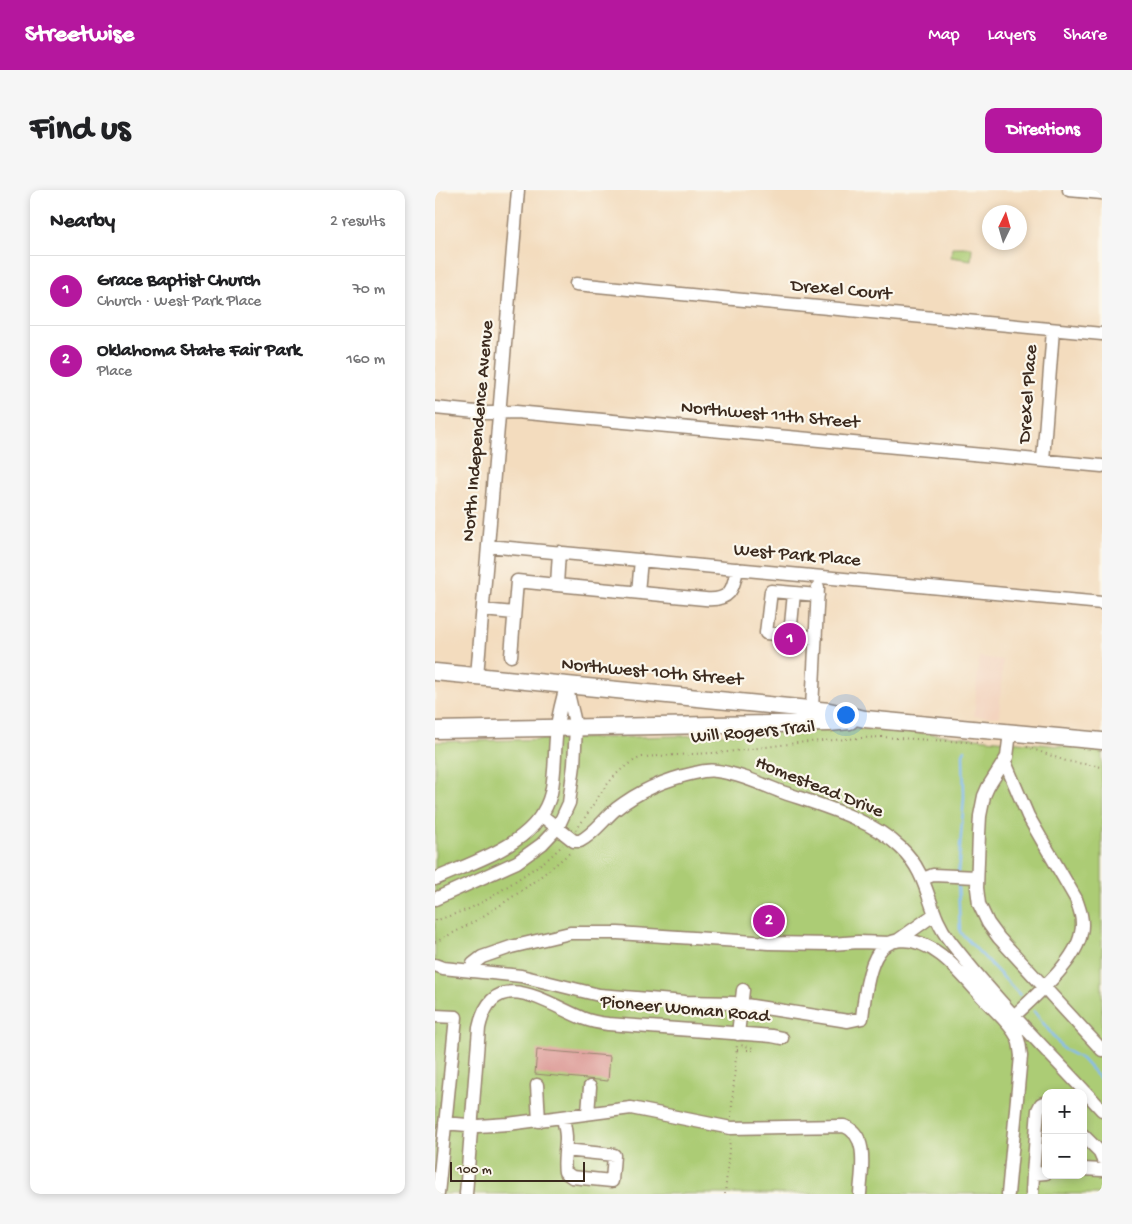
<!DOCTYPE html>
<meta charset="utf-8">
<style>
:root{--surface:#fff;--page:#f6f6f6;--text:#202124;--muted:#757577;--line:#e0e0e0;--accent:#b5179e}
body{margin:0;font-family:"Gochi Hand",sans-serif;background:var(--page);color:var(--text)}
.controls{position:absolute;right:15px;bottom:15px;display:grid;overflow:hidden;border-radius:10px;box-shadow:0 2px 8px #0003}
.controls button{width:45px;height:45px;display:grid;place-items:center;padding:0;border:0;border-bottom:1px solid var(--line);background:var(--surface);color:var(--text);font:25px sans-serif}
.compass{position:absolute;left:547px;top:15px;width:45px;height:45px;border-radius:50%;background:var(--surface);box-shadow:0 2px 8px #0003;rotate:5deg}
.scale{position:absolute;left:15px;bottom:12px;width:135px;box-sizing:border-box;padding-left:5px;border:2px solid #3b2a1e;border-top:0;font-size:14px;line-height:18px;white-space:nowrap;color:#3b2a1e;-webkit-text-stroke:4px #fbf7ec;paint-order:stroke}
.you{position:absolute;left:410px;top:524px;width:18px;height:18px;margin:-12px;border:4px solid #fff;border-radius:50%;background:#1a73e8;box-shadow:0 0 0 8px #1a73e833}
.badge{display:grid;place-items:center;width:32px;height:32px;border-radius:50%;background:var(--accent);color:#fff;font-size:16px;font-weight:700}
.pin{position:absolute;translate:-50% -50%;border:2px solid #fff;box-shadow:0 1px 5px #0006}
.list{margin:0;padding:0;list-style:none}
h2{display:flex;justify-content:space-between;align-items:center;height:65px;margin:0;padding:0 20px;font-size:21px}
h2 small{font-size:16px;font-weight:400;color:var(--muted)}
.list li{display:grid;grid-template-columns:32px 1fr auto;gap:15px;align-items:center;box-sizing:border-box;height:70px;padding:0 20px;border-top:1px solid var(--line)}
.list b{display:block;font-size:19px;white-space:nowrap}
.list p{margin:0;font-size:16px;white-space:nowrap;color:var(--muted)}
.list em{font-size:16px;font-style:normal;color:var(--muted)}
.map{position:relative;flex:none;width:667px;height:1004px;overflow:hidden;border-radius:10px}
header{display:flex;align-items:center;gap:30px;box-sizing:border-box;height:70px;padding:0 25px;background:var(--accent);color:#fff}
header strong{font-size:24px}
nav{display:flex;gap:28px;margin-inline-start:auto;font-size:18px}
.intro{display:flex;align-items:center;justify-content:space-between;box-sizing:border-box;height:120px;padding:0 30px}
h1{margin:0;font-size:35px}
.button{padding:12px 22px;border-radius:10px;background:var(--accent);color:#fff;font-size:18px;font-weight:700}
main{display:flex;gap:30px;padding:0 30px}
aside{flex:1;background:var(--surface);border-radius:10px;box-shadow:0 2px 8px #0003}
.map>svg:first-child{display:block}
.built{fill:#f3d4bf}
.green{fill:#accc74;stroke:#747b49;fill-rule:evenodd}
.lines{fill:none;stroke-linecap:round;stroke-linejoin:round}
.stream{stroke:#82bbf3;stroke-width:2.5}
.building{fill:#dc9995}
.minor-casing{stroke:#97836e;stroke-width:15}
.major-casing{stroke:#97836e;stroke-width:19}
.path{stroke:#97836e;stroke-width:2;stroke-dasharray:1 4;stroke-linecap:butt}
.minor{stroke:#fff;stroke-width:12}
.major{stroke:#fff;stroke-width:16}
.labels{text-anchor:middle;dominant-baseline:central;stroke-width:4.5;stroke-linejoin:round;paint-order:stroke}
.street-label{font-size:19px;fill:#3b2a1e;stroke:#fbf7ec}
</style>
<header>
<strong>Streetwise</strong>
<nav><a>Map</a><a>Layers</a><a>Share</a></nav>
</header>
<div class="intro"><h1>Find us</h1><a class="button">Directions</a></div>
<main>
<aside>
<h2>Nearby<small>2 results</small></h2>
<ul class="list">
<li><span class="badge">1</span><div><b>Grace Baptist Church</b><p>Church · West Park Place</p></div><em>70 m</em></li>
<li><span class="badge">2</span><div><b>Oklahoma State Fair Park</b><p>Place</p></div><em>160 m</em></li>
</ul>
</aside>
<div class="map">
<svg width="667" height="1004" viewBox="0 0 667 1004">
<rect width="100%" height="100%" fill="#fbf7ec"/>
<filter id="ink" filterUnits="userSpaceOnUse"><feTurbulence type="fractalNoise" baseFrequency=".02" numOctaves="2"/><feDisplacementMap in="SourceGraphic" scale="10" xChannelSelector="R" yChannelSelector="G"/><feConvolveMatrix kernelMatrix="1 2 1 2 8 2 1 2 1" color-interpolation-filters="sRGB"/></filter>
<filter id="wash" filterUnits="userSpaceOnUse"><feTurbulence type="fractalNoise" baseFrequency=".0096" numOctaves="4" result="noise"/><feDisplacementMap in="SourceGraphic" scale="20" xChannelSelector="R" yChannelSelector="G"/><feGaussianBlur stdDeviation="1.12" result="paint"/><feColorMatrix in="noise" values="0 0 0 0 0 0 0 0 0 0 0 0 0 0 0 0 0 1.4 0 .05"/><feComposite in="paint" operator="in"/></filter>
<g filter="url(#wash)">
<rect width="100%" height="100%" fill="#f3dcbe"/>
<!-- built -->
<path class="built" d="M544,467L568,470L564,527L539,526Z"/>
<!-- green -->
<path class="green" d="M517,57H537L536,70L516,67Z
M409,538L457,540L667,560V1004H0V552L281,545ZM611,903H648V985H611Z"/>
<g class="lines">
<!-- stream -->
<path class="stream" d="M523,683L529,607L528,564L530,560
M523,691L525,742L585,805
M599,821L628,859L647,869L667,891"/>
</g>
<g id="blocks">
<!-- building -->
<path class="building" d="M102,860L175,866L173,891L100,884Z"/>
</g>
</g>
<g filter="url(#ink)">
<use href="#blocks" fill-opacity="0" stroke="#97836e" stroke-width="1"/>
<g class="lines">
<defs>
<path id="minor" d="M634,0L667,3
M141,94L667,144
M0,218L51,223L81,222L667,276
M608,270L618,140
M53,356L667,413
M124,362L122,395L270,409C295,411 298,400 302,379
M203,402L206,370
M48,420L79,423
M355,445L359,403
M381,448L331,443L336,401L383,405
M76,466L82,391L122,395
M42,486L83,0
M377,519L383,397
M575,542L572,567L553,597L549,606L545,626L544,644L542,698L544,714L553,733L564,748L667,860
M570,572L593,626L641,709C645,720 649,731 646,743C641,773 595,810 574,831
M106,625L139,651H145C159,644 169,629 181,619C204,601 232,589 260,583C267,581 275,580 282,581C304,584 324,593 344,601C384,615 435,628 466,658C496,686 491,721 515,751C561,811 616,864 667,920
M0,689C42,670 104,653 116,603C121,581 119,559 122,538C123,525 127,512 130,500
M488,689L498,685L542,687
M0,709L82,672L107,654L123,637L134,613L139,575L141,537L131,495
M462,751L500,724
M0,775L8,778L86,786L164,805L250,812L298,813L413,831L427,828C429,810 433,776 444,762C449,754 457,751 466,750C503,750 527,786 550,810C561,822 575,833 582,847C585,853 585,860 586,866L573,1004
M36,781L38,774L47,767L76,757L135,743H183L334,753L396,754L423,752L455,753
M0,826L21,827L3,1004
M303,844L308,800
M102,895L104,931
M153,923L155,897
M128,927C129,934 131,941 131,948C131,960 128,970 130,982L137,987L177,991L179,965L130,960
M10,933L43,936L73,934L196,918L296,938L409,936C435,945 426,983 425,1004
M648,945L664,961L667,968
M648,979L667,980
M598,984L603,920L606,914L611,912
M31,1004L44,838C58,774 109,812 147,828C155,831 164,833 173,834L337,846L347,848
M597,1004L598,984L611,983"/>
<path id="major" d="M0,482L394,521L430,529L667,551
M0,540L394,533L415,531"/>
</defs>
<!-- minor casing -->
<use href="#minor" class="minor-casing"/>
<!-- major casing -->
<use href="#major" class="major-casing"/>
<!-- path -->
<path class="path" d="M592,557L631,571L667,577
M141,640C161,614 174,580 207,567L293,562L361,553L425,548L446,547L548,553
M0,731L34,719L55,708L113,669L128,655
M0,752C49,729 96,696 137,661
M302,860H318L319,858L305,855
M296,927L302,854
M290,1004L295,949"/>
<!-- minor -->
<use href="#minor" class="minor"/>
<!-- major -->
<use href="#major" class="major"/>
</g>
</g>
<g class="labels">
<!-- street labels -->
<g class="street-label">
<text transform="translate(406 101) rotate(5)">Drexel Court</text>
<text transform="translate(594 204) rotate(-86)">Drexel Place</text>
<text transform="translate(335 226) rotate(5)">Northwest 11th Street</text>
<text transform="translate(44 241) rotate(-85)">North Independence Avenue</text>
<text transform="translate(362 366) rotate(5)">West Park Place</text>
<text transform="translate(217 483) rotate(5)">Northwest 10th Street</text>
<text transform="translate(318 543) rotate(-5)">Will Rogers Trail</text>
<text transform="translate(384 598) rotate(22)">Homestead Drive</text>
<text transform="translate(250 820) rotate(5)">Pioneer Woman Road</text>
</g>
</g>
</svg>
<div class="controls">
<button>+</button>
<button>−</button>
</div>
<svg class="compass" viewBox="-18 -18 36 36"><path d="M0-13l5 13h-10z" fill="#e53935"/><path d="M0 13l5-13h-10z" fill="#757577"/></svg>
<div class="scale">100 m</div>
<div class="you"></div>
<div class="pin badge" style="left:355px;top:449px">1</div>
<div class="pin badge" style="left:334px;top:731px">2</div>
</div>
</main>
